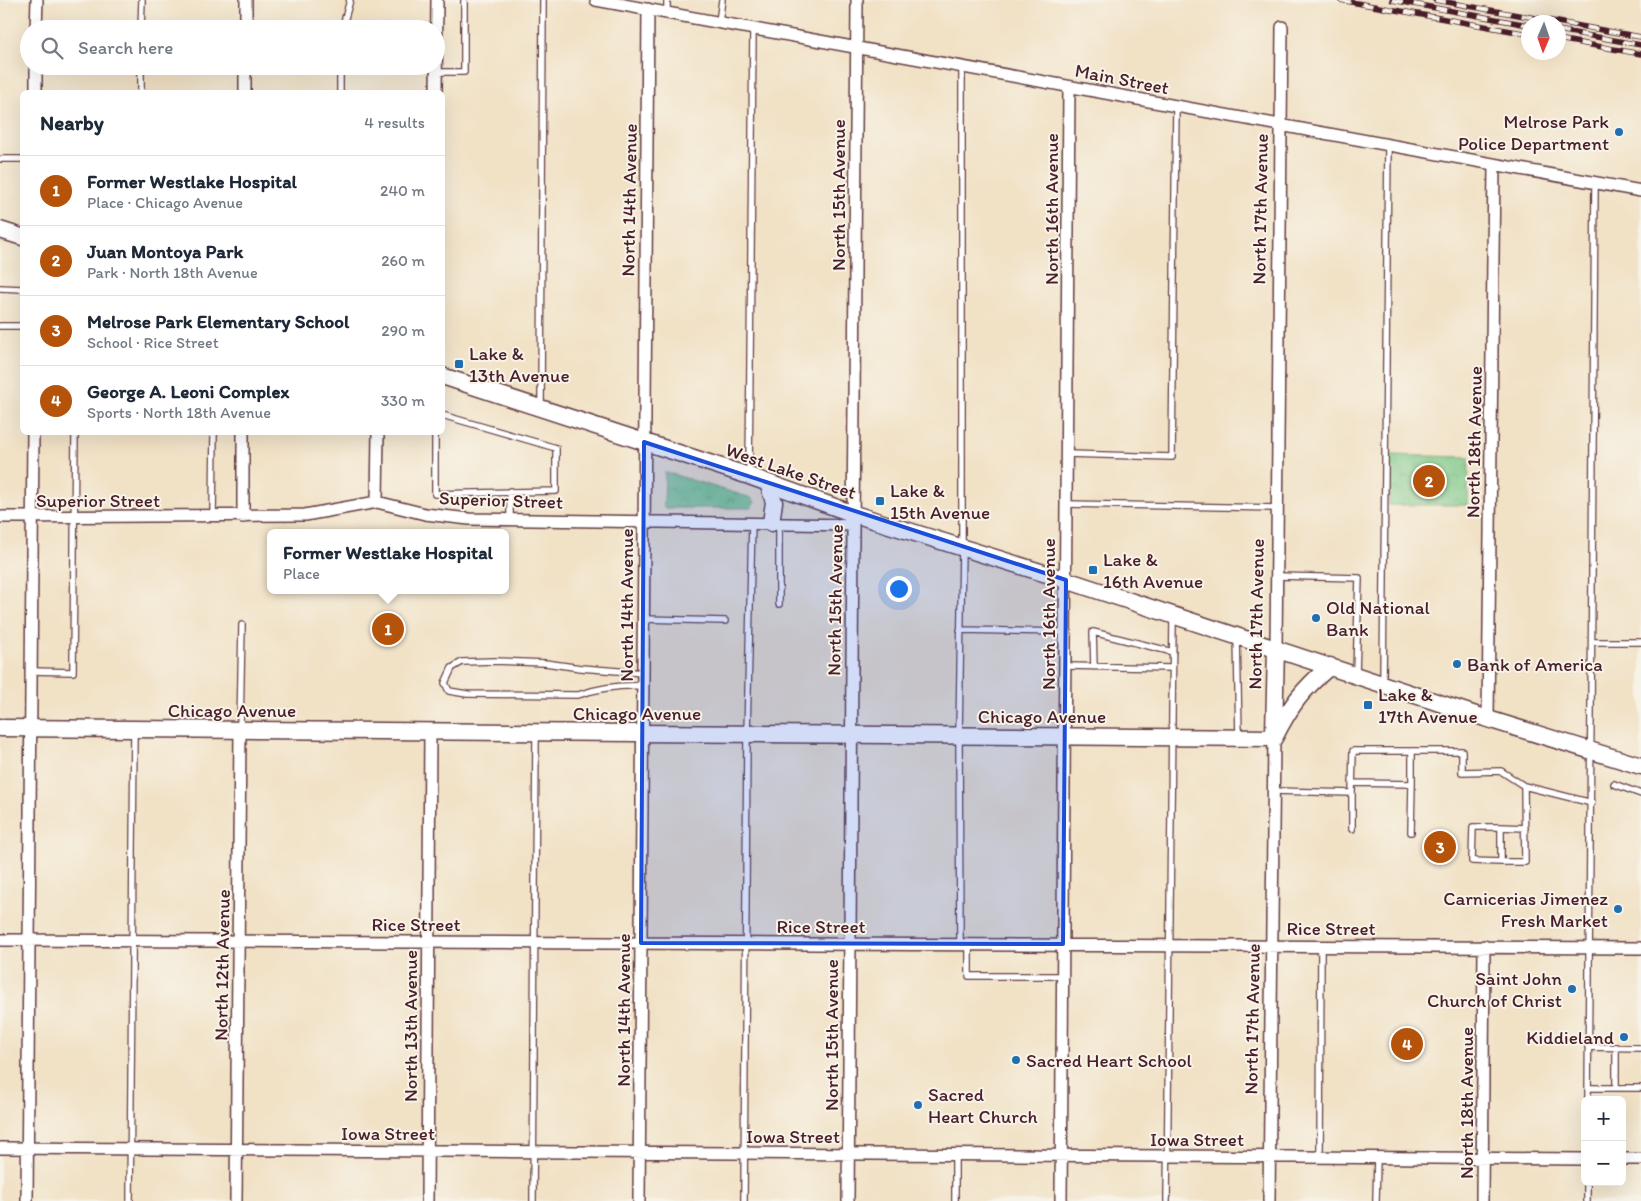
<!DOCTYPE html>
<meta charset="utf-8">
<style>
:root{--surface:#fff;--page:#f6f6f7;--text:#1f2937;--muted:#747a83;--line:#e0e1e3;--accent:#b45309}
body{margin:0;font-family:Itim,sans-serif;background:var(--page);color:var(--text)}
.controls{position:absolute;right:15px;bottom:15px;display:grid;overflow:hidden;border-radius:8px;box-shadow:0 5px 20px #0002}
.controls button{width:45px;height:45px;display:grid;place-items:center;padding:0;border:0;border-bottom:1px solid var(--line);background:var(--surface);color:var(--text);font:25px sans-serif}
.compass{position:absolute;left:1521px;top:15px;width:45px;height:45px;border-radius:50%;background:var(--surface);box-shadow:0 5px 20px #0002;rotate:182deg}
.you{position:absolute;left:898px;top:588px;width:18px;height:18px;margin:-12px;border:4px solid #fff;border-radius:50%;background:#1a73e8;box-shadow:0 0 0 8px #1a73e833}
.badge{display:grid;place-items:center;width:32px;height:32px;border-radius:50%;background:var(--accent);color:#fff;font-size:16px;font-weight:700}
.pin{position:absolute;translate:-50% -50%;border:2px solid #fff;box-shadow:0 1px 5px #0006}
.popup{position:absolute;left:267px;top:529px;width:242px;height:65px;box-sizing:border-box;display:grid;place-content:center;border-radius:8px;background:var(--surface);filter:drop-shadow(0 1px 4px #0005);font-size:16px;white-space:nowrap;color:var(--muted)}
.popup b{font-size:19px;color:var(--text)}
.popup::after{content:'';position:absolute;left:50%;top:100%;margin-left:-10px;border:10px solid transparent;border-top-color:var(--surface)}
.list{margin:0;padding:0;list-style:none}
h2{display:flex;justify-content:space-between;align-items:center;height:65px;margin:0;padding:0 20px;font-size:21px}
h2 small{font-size:16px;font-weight:400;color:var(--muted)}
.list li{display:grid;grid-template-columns:32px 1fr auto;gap:15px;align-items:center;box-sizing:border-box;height:70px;padding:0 20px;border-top:1px solid var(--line)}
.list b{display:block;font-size:19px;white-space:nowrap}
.list p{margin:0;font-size:16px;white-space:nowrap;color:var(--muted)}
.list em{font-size:16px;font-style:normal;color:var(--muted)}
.icon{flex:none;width:28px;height:28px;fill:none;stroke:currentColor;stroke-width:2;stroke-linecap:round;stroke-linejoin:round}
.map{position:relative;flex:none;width:1641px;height:1201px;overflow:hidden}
.search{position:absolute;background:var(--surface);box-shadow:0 5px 20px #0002;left:20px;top:20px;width:425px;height:55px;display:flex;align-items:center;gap:12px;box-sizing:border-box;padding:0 18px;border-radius:28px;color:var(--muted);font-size:19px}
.panel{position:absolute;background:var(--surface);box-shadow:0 5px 20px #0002;left:20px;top:90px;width:425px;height:345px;border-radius:8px}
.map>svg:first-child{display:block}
.park{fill:url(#park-crowns);stroke:#627458}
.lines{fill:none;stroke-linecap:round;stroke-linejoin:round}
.lane-casing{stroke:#633c42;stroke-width:8}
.street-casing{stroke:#633c42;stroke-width:14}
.secondary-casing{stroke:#633c42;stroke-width:19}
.lane{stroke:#fff;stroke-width:5.5}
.street{stroke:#fff;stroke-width:11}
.secondary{stroke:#fff;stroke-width:16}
.rail-casing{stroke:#4a1f2b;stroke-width:5.5}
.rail{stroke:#f7f3e8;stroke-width:4;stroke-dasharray:11;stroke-linecap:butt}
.marked{fill:#1d4ed8;fill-opacity:0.2;stroke:#1d4ed8;stroke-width:4;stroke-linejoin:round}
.poi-dot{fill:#1f6fb2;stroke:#f7f3e8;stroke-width:2}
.labels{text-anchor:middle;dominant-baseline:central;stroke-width:4;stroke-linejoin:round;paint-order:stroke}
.street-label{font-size:19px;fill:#4a1f2b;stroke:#f7f3e8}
.poi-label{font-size:19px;fill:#4a1f2b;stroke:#f7f3e8;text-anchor:start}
</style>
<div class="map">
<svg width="1641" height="1201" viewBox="0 0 1641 1201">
<defs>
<pattern id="park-crowns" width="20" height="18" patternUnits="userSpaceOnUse" patternTransform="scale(1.25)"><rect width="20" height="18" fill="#7bc886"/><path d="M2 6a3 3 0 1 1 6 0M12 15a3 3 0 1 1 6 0" fill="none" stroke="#6cab74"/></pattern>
</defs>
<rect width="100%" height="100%" fill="#f7f3e8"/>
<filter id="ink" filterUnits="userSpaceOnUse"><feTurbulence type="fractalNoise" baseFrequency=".02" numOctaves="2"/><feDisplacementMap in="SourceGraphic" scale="10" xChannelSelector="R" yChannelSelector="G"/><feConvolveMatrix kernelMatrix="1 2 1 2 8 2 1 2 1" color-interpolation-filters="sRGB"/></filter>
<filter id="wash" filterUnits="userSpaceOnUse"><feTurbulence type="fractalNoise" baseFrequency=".0096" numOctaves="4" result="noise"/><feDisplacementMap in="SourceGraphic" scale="20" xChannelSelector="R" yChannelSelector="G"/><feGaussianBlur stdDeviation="1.12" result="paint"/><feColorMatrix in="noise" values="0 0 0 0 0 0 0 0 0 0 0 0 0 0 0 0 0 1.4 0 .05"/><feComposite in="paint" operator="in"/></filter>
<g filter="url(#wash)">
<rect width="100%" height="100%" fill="#f1e1c5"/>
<!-- park -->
<path class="park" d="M1389,455L1469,457L1468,505H1389Z
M665,472L751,498L755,502L751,508H664Z"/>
</g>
<g filter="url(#ink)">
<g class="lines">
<defs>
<path id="lane" d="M667,12V0
M719,22L722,0
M141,29L142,0
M342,29L350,0
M436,72H464V0
M141,92V66
M340,92V66
M0,159H22
M0,288L22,289
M0,326H22
M541,407L543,0
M435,432V494L556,491V448L442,415
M1067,454L1172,457L1176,107
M749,474L753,29
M510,491V520
M1066,504L1277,508
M213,517L214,432
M1277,576L1359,578L1356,673
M779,604V523
M643,619L725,621
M960,630L1065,632
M1237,637L1239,736
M1593,642H1641
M1065,666L1172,668
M1094,667L1093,632L1173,652
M31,671L73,672L75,432
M1383,683L1388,145
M643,686C620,685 599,688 578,695L467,694L449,691L445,683L452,668L462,662L494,661L545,663L581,668L643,673
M240,728L242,625
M1352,783L1412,784V751
M1614,784L1641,794
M1524,786L1592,803
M1274,791L1352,793L1353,751H1462V772L1501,771L1524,786L1525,862H1501V827L1525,828
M1352,793V829
M1411,832L1412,784
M1501,862L1472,861L1473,827H1501
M960,944L959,735L962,548V67
M969,944V976H1062
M1588,1047L1641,1048
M1588,1088H1641
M1616,1088V1047
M1588,1100L1595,183
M1320,1157L1321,947
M130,1201L134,731
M533,1201L536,734
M744,1201L747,734L752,522
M955,1201V1154
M1167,1201L1173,618
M1376,1201L1377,1157
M1587,1201V1182"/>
<path id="street" d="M596,0L1641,191
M36,29L37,0
M246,29V0
M36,92V66
M245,92V66
M436,92L437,0
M377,502L378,432
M0,517L305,515L377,502L425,514L469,519L853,525
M243,517V432
M1276,648L1282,27
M1488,719L1494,165
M0,940L1641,948
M0,1148L1585,1159
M1622,1159H1641
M27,1201L33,432
M236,1201L240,730
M427,1201L430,731
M639,1201L648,9
M848,1201L857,0
M1061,1201L1069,87
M1269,1201L1274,738
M1482,1201L1484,946"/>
<path id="secondary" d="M0,230L22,237
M442,376L749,476L854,514L1066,580L1488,719L1641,766
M768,483L774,502L771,523
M0,728L1274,738
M1274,734L1276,648
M1274,738C1291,705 1301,691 1330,666"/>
</defs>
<!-- lane casing -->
<use href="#lane" class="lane-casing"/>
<!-- street casing -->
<use href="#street" class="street-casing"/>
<!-- secondary casing -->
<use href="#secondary" class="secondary-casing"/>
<!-- lane -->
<use href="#lane" class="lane"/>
<!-- street -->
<use href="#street" class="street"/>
<!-- secondary -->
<use href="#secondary" class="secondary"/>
<defs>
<path id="rail" d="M1340,0L1528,34
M1392,0L1528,25
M1435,0L1641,37
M1558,30L1641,45
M1558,39L1641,54"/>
</defs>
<!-- rail casing -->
<use href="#rail" class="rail-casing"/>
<!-- rail -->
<use href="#rail" class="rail"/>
</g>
</g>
<!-- marked area -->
<path class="marked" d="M644,442L1066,580L1063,944L641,943Z"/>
<!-- markers -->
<g class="poi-dot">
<circle cx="1619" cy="132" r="5"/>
<rect x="454" y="359" width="10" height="10" rx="2.5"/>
<rect x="875" y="496" width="10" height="10" rx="2.5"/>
<rect x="1088" y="565" width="10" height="10" rx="2.5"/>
<circle cx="1316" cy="618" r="5"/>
<circle cx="1457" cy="664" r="5"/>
<rect x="1363" y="700" width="10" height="10" rx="2.5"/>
<circle cx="1618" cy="909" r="5"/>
<circle cx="1572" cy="989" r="5"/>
<circle cx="1624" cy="1037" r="5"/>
<circle cx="1016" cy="1060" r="5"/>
<circle cx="918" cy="1105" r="5"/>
</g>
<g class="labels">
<!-- street labels -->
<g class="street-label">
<text transform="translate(1122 79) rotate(11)">Main Street</text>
<text transform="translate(838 195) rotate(-90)">North 15th Avenue</text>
<text transform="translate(629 200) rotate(-89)">North 14th Avenue</text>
<text transform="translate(1051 209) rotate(-90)">North 16th Avenue</text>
<text transform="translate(1260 209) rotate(-89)">North 17th Avenue</text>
<text transform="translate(1474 442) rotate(-89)">North 18th Avenue</text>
<text transform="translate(791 471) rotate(19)">West Lake Street</text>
<text x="98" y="500">Superior Street</text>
<text transform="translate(501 500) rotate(2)">Superior Street</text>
<text transform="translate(835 600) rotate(-89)">North 15th Avenue</text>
<text transform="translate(626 605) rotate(-90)">North 14th Avenue</text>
<text transform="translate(1048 614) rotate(-90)">North 16th Avenue</text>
<text transform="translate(1256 614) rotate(-89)">North 17th Avenue</text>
<text x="232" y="710">Chicago Avenue</text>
<text x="637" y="713">Chicago Avenue</text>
<text x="1042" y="716">Chicago Avenue</text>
<text x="416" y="924">Rice Street</text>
<text x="821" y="926">Rice Street</text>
<text x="1331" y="928">Rice Street</text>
<text transform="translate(222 965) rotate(-89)">North 12th Avenue</text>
<text transform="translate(623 1010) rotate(-90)">North 14th Avenue</text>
<text transform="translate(1252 1019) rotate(-89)">North 17th Avenue</text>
<text transform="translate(410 1026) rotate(-90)">North 13th Avenue</text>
<text transform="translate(831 1035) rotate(-90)">North 15th Avenue</text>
<text transform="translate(1466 1103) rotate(-90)">North 18th Avenue</text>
<text x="388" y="1133">Iowa Street</text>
<text x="793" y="1136">Iowa Street</text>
<text x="1197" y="1139">Iowa Street</text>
</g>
<!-- poi labels -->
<g class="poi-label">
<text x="1609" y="121" text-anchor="end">Melrose Park<tspan x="1609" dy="22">Police Department</tspan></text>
<text x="469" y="353">Lake &amp;<tspan x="469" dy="22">13th Avenue</tspan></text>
<text x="890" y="490">Lake &amp;<tspan x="890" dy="22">15th Avenue</tspan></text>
<text x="1103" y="559">Lake &amp;<tspan x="1103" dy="22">16th Avenue</tspan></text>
<text x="1326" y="607">Old National<tspan x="1326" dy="22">Bank</tspan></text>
<text x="1467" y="664">Bank of America</text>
<text x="1378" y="694">Lake &amp;<tspan x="1378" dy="22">17th Avenue</tspan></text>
<text x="1608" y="898" text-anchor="end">Carnicerias Jimenez<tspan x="1608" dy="22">Fresh Market</tspan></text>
<text x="1562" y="978" text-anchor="end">Saint John<tspan x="1562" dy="22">Church of Christ</tspan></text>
<text x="1614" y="1037" text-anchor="end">Kiddieland</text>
<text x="1026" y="1060">Sacred Heart School</text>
<text x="928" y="1094">Sacred<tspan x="928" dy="22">Heart Church</tspan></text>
</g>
</g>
</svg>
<div class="controls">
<button>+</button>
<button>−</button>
</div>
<svg class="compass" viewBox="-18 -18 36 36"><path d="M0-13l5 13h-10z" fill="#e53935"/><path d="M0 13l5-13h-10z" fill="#747a83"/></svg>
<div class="you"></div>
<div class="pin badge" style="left:388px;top:629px">1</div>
<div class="popup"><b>Former Westlake Hospital</b>Place</div>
<div class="pin badge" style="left:1429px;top:481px">2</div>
<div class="pin badge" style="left:1440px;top:847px">3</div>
<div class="pin badge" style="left:1407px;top:1044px">4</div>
<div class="search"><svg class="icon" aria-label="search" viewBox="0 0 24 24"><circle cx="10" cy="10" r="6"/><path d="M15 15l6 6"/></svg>Search here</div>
<section class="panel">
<h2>Nearby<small>4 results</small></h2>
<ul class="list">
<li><span class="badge">1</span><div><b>Former Westlake Hospital</b><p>Place · Chicago Avenue</p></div><em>240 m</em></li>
<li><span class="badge">2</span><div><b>Juan Montoya Park</b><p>Park · North 18th Avenue</p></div><em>260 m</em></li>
<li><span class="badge">3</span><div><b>Melrose Park Elementary School</b><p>School · Rice Street</p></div><em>290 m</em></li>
<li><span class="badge">4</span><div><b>George A. Leoni Complex</b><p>Sports · North 18th Avenue</p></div><em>330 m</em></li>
</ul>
</section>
</div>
